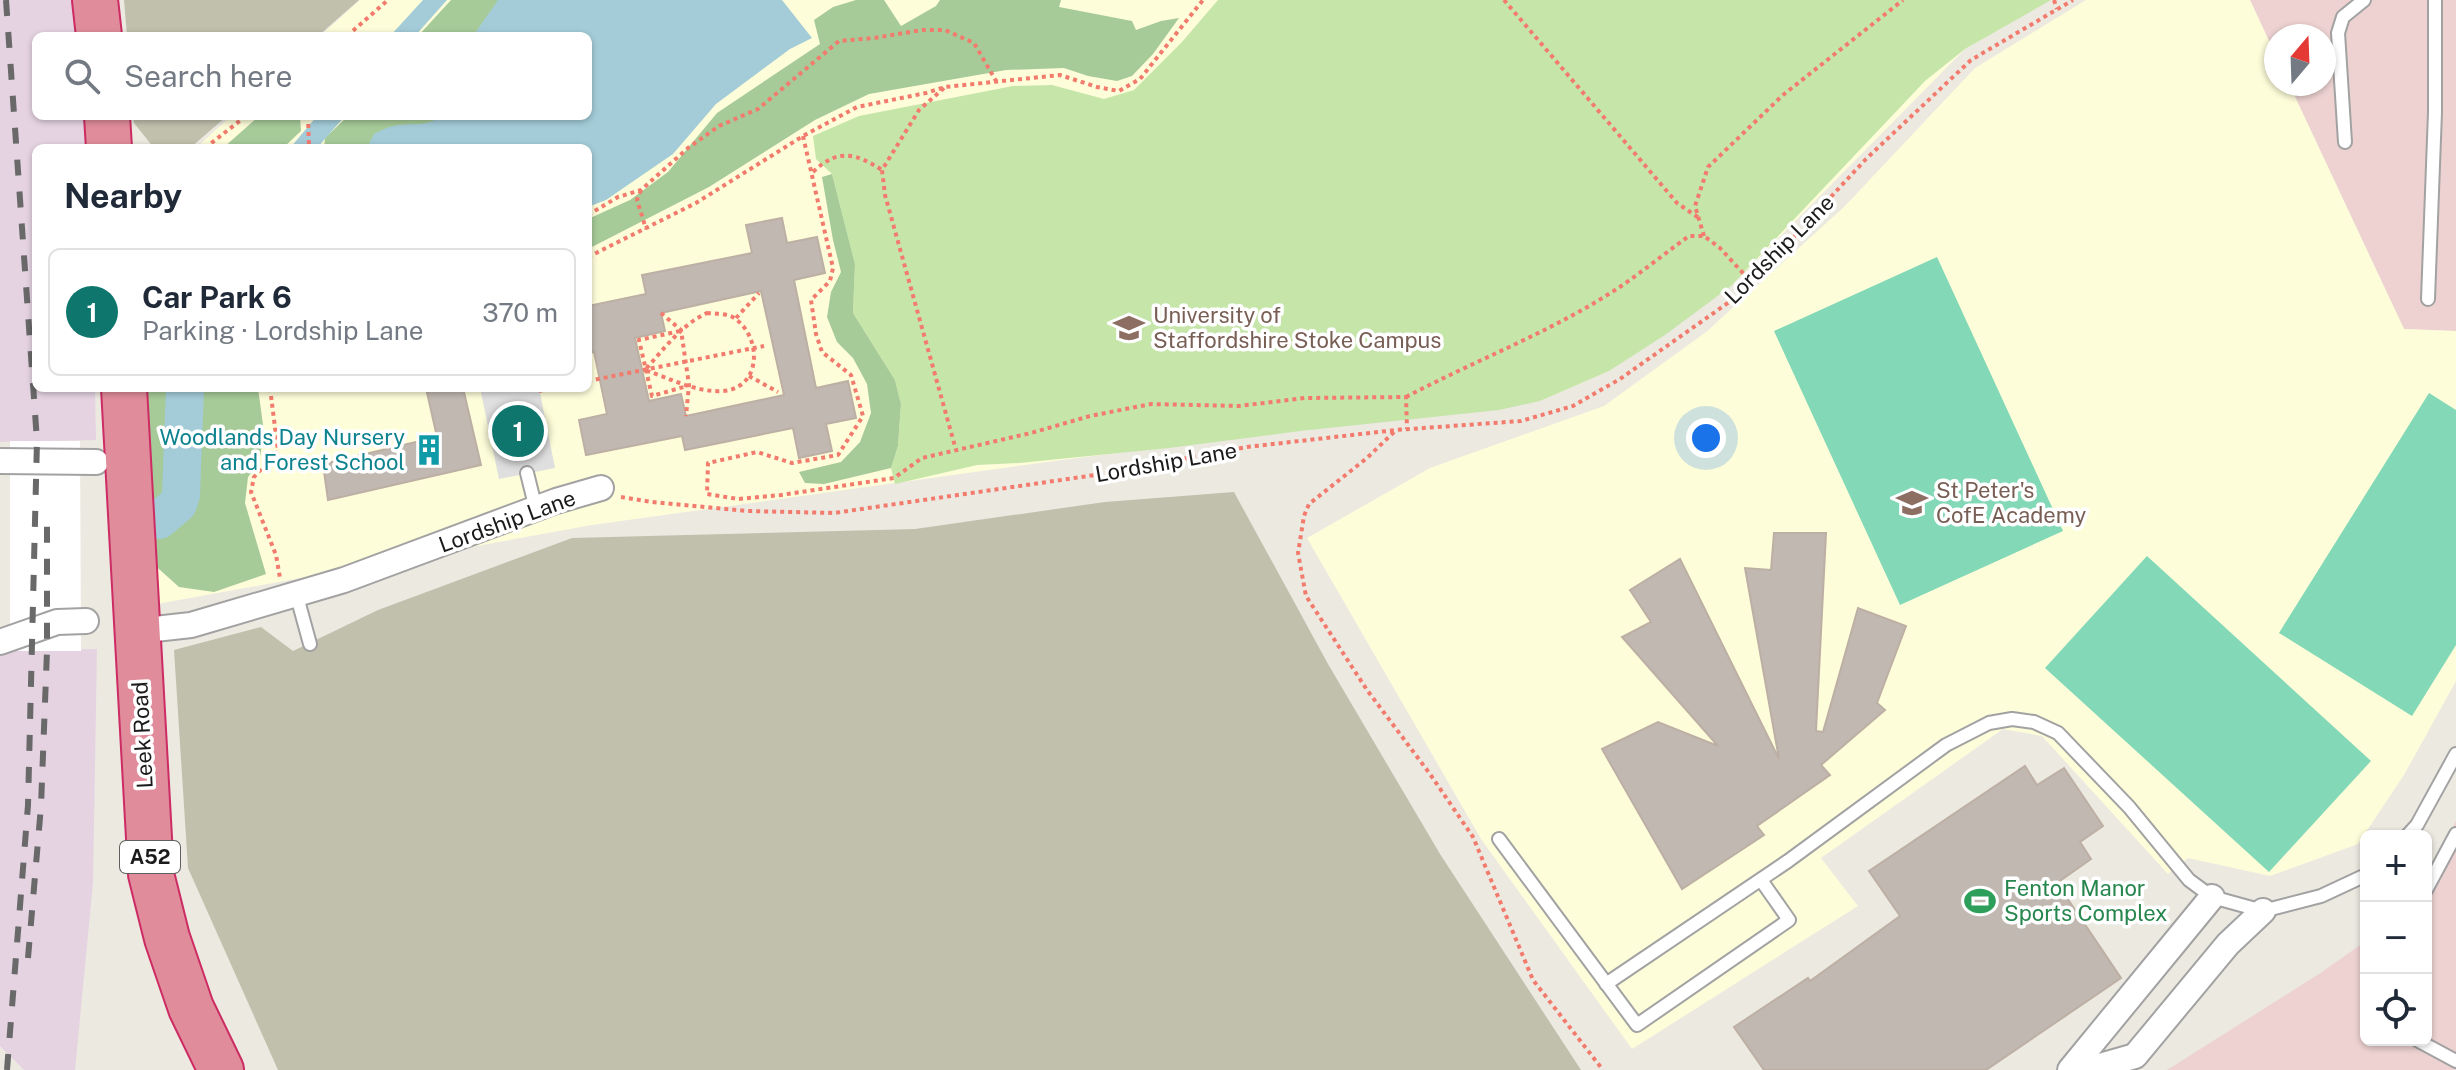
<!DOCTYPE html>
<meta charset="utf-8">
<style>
:root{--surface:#fff;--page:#f6f6f7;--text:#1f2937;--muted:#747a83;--line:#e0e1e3;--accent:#0f766e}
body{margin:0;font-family:"Public Sans",sans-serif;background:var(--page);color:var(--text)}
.controls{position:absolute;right:24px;bottom:24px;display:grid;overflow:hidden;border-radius:12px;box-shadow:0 2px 6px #0004}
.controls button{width:72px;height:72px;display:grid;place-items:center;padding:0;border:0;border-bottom:2px solid var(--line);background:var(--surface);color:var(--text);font:40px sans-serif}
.compass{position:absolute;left:2264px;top:24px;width:72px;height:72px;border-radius:50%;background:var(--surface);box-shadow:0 2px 6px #0004;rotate:19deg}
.you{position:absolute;left:1706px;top:438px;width:28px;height:28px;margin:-20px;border:6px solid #fff;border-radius:50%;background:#1a73e8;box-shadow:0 0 0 12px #1a73e833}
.badge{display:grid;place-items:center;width:52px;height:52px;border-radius:50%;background:var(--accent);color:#fff;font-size:26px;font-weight:700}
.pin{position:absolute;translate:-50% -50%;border:4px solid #fff;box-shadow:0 2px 8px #0006}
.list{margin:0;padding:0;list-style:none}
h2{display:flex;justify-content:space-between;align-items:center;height:104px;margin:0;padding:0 32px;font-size:34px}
h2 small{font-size:26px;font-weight:400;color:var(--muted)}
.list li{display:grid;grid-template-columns:52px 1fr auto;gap:24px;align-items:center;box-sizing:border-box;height:128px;margin:0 16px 16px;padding:0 16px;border:2px solid var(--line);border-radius:12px}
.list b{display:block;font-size:30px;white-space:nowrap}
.list p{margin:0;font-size:26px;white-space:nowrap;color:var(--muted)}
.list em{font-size:26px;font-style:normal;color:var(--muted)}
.icon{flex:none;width:44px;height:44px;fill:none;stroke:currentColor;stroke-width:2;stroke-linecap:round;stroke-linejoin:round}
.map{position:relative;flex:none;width:2456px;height:1070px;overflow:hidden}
.search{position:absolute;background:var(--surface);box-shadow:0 2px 6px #0004;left:32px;top:32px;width:560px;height:88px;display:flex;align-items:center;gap:20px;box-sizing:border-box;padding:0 28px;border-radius:12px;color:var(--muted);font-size:30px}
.panel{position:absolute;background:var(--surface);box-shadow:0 2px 6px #0004;left:32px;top:144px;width:560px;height:248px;border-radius:12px}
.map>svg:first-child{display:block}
.commercial{fill:#edd2d1}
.industrial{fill:#e5d3e2}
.education{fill:#fdfdda}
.construction{fill:#c0c0ad}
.grass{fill:#c6e5a9}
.forest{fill:#a6ca98}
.pitch{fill:#82d8b7}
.parking{fill:#dfdfdf}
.water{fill:#a3ccd8}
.pier{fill:#fff}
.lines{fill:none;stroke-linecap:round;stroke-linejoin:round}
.river{stroke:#a3ccd8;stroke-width:38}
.building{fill:#c0b8b1;stroke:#bdafa4;stroke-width:2;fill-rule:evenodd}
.lane-casing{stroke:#a2a2a2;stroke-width:16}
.street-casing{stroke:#a2a2a2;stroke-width:28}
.highway-casing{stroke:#cc2c63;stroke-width:48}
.path{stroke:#f27b6d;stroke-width:4;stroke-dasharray:4 4;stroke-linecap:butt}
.lane{stroke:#fff;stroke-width:12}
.street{stroke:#fff;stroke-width:24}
.highway{stroke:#e18c9b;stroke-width:44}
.rail{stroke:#696969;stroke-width:6;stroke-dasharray:16 16;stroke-linecap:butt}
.labels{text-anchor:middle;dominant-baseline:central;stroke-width:7;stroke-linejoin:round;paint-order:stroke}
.shield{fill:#fff;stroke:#5f5f5f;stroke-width:2}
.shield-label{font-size:20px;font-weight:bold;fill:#1b1b1b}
.street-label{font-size:22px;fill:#1b1b1b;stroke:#fff}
.education-label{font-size:22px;fill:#785e54;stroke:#fff;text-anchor:start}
.culture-label{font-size:22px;fill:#0d838f;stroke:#fff;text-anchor:end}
.leisure-label{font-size:22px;fill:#27864d;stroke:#fff;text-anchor:start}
</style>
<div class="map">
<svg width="2456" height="1070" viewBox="0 0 2456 1070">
<rect width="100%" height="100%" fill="#ece9e1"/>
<!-- commercial -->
<path class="commercial" d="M2250,0H2456V331L2404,329L2289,84H2324V36H2276V56Z
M2456,821V1070H2167L2319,974L2366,941V1040H2426V877Z"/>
<!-- industrial -->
<path class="industrial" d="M0,0H75L79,36H36V116H86L88,148H36V388H95L96,440L0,442Z
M97,649L93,883L75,1070H24L0,1046V655L10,651Z"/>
<!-- education -->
<path class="education" d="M360,0H2050L1965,49L1731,286L1609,371L1540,401L1069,459L592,525L157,604L146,388H588V148H196L231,116H588V36H320Z
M2086,0H2250L2276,56V84H2289L2404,329L2456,331V681L2404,775L2358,844L2270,876L2188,858L2168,874L2042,736L2003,729L1821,858L1858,906L1632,1049L1481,839L1307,538L1430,468L1604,406L1706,332L1844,207L1975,68Z"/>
<!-- construction -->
<path class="construction" d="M124,0H359L318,36H127Z
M133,116H227L190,148H154L134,123Z
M1234,492L1328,664L1440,854L1581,1070H278L188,868L174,650L261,627L293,651L378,610L572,538L915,529L1105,502Z"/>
<!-- grass -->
<path class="grass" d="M1218,0H2051L1965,49L1925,81L1731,286L1665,335L1609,371L1540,401L1499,410L1300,431L1169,448L1019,463L977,465L895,484L891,468L898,446L901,404L895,380L853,313L855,264L832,174L816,159L813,136L859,116L1013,86L1052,85L1104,99L1134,90L1182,42Z"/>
<!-- forest -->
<path class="forest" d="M451,0H523L502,36H418Z
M856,0H884L901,26L936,6L940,0H1061L1059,7L1132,21L1136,30L1161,21L1179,18L1153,54L1132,76L1117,81L1088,76L1064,68L1006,70L869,94L815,120L709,187L588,249V219L630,200L668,172L717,113L820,44L814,20L833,7Z
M259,116H300L301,131L283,148H223Z
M348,116H452L431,148H324L325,138Z
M832,174L855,264L853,313L895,380L901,404L898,446L891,468L824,484L805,483L799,472L841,462L860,442L871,413L867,384L853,358L837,342L827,317L831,292L841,272L833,240L822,177Z
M140,388H182C181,422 184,483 160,509L159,520L171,524L185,515L191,498L189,486L196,388H258L264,432L259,463L248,477L245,503L266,574L214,592L179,587L150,561Z"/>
<!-- pitch -->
<path class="pitch" d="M1937,257L2063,531L1900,605L1774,331Z
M2429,393L2456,410V645L2412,716L2279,633Z
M2147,556L2371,761L2269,872L2045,668Z"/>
<!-- parking -->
<path class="parking" d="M480,388H539L555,468L499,479Z"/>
<!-- water -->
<path class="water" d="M423,0H447L415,36H390Z
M498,0H782L812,38L790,49L716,104L673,154L606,200L588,207V148H367L374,134C380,131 387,127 394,126C410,122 427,128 441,116H588V36H473Z
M317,116H345L317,148H290Z"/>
<!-- pier -->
<path class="pier" d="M10,441H80L81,651H10Z"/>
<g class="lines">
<!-- river -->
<path class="river" d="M159,520L178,504L181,495L185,388"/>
</g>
<!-- building -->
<path class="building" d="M782,218L787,243L817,237L825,273L794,280L816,388L848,381L856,418L826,424L832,451L799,458L793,428L685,450L682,436L586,455L579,420L607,414L594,352L588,353V306L646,294L642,275L752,253L746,225ZM761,291L784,395L686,416L681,394L649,401L635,338L665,331L661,313Z
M426,388H463L481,465L328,500L323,464L437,437Z
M1774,533H1826L1816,731L1823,732L1858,608L1906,626L1877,703L1885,710L1821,765L1830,775L1757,826L1764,835L1682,889L1602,749L1658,722L1718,746L1622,637L1651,622L1630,590L1680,559L1779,759L1745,568L1771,570Z
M2025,766L2037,785L2064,768L2103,826L2080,842L2091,859L2057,883L2121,978L1986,1070H1764L1734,1027L1808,978L1810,981L1900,916L1869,871Z"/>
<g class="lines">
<defs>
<path id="lane" d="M2345,142L2338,33L2343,17L2364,0
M2428,299L2435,112V0
M527,473L536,509
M296,593L310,644
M2407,836L2417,825L2456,754
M1499,839L1637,1025L1789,920L1761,880
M2426,890L2456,834
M1606,984L1788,861L1946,745L1989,723L2012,719L2034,722L2058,733L2129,807L2189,880L2212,897L2263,911L2321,896L2366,875
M2417,1040L2456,1061"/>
<path id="street" d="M0,461L96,462
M137,631L191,625L344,580L556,501L601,488
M0,642L57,622L86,621
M2070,1070L2212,897
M2086,1070L2135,1056L2228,944L2263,911"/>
<path id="highway" d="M95,0L99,36
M107,116L109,148
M124,388L151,874L167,938L191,1008L221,1070"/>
</defs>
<!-- lane casing -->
<use href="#lane" class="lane-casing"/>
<!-- street casing -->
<use href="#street" class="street-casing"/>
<!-- highway casing -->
<use href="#highway" class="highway-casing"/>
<!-- path -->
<path class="path" d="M1504,0L1677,203L1699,218
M2054,0L2057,9
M347,36L388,0
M944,88L919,110L882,170L885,195L956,450
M308,116L309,148
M803,136L833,268L830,281L811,300L816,334L822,352L851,375L863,416L838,455L792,463L757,452L708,463L707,494L738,499L781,495L894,478L922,458L1031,433L1090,416L1151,404L1239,406L1305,398L1406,397L1407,429
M205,148L246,116
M813,172C838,148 855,153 882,170
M641,190L637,200L646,229
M588,215L618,197L641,190L688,148L719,126L758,109L839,41L874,38L922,30H945L974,43L996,81
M1704,236L1695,206L1708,167L1783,95L1903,0
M588,257L696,203L803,136L857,107L926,93L945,87L1060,75L1097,87L1119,91L1140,79L1203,0
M661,313L681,330L689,385L686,416
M707,313C717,314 729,313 737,320C762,340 761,388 723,391C697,393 669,378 645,370C664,349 681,325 707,313Z
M736,318L759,293
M680,331L639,340L652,396L687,386
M749,376L778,392
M588,381L764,346
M270,388L278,451L254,477L251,492L276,555L280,578
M539,391L553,388
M1406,397C1472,362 1541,336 1604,297C1634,279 1661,256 1689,236H1704L1720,248L1752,283
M1394,432L1367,458L1309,504L1304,516L1298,553L1306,596L1367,690L1430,774L1473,837L1533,980L1603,1070
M621,497L652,502L748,511L834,513L1102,474L1247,447L1396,430L1521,421L1573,406L1620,379L1742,293L1866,159L1971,60L2073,0"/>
<!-- lane -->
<use href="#lane" class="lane"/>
<!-- street -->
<use href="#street" class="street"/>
<!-- highway -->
<use href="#highway" class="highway"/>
<!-- rail -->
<path class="rail" d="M6,0L37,441L28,805L7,1070
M28,958L41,806L47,651V515"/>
</g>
<!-- icons -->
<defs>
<symbol id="university-bare" viewBox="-9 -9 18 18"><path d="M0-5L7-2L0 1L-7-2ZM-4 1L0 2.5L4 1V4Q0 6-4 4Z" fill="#8d6e63" stroke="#fff" stroke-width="2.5" paint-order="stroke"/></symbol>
<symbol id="building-bare" viewBox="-9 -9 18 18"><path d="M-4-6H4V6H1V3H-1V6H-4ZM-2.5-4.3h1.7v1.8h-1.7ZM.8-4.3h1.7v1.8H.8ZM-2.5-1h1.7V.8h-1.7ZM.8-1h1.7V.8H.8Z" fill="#0f9aa8" stroke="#fff" stroke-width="2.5" paint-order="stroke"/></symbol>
<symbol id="school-bare" viewBox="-9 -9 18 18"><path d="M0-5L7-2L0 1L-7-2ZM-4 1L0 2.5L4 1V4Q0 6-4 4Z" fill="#8d6e63" stroke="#fff" stroke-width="2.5" paint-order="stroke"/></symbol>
<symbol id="stadium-bare" viewBox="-9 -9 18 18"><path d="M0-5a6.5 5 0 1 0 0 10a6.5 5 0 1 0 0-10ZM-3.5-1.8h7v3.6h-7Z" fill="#2e9e5b" stroke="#fff" stroke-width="2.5" paint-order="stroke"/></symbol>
</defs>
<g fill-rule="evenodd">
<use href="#university-bare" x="1107" y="306" width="44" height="44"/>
<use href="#building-bare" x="407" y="428" width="44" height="44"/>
<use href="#school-bare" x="1890" y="481" width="44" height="44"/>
<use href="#stadium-bare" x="1958" y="879" width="44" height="44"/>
</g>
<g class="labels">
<!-- shield labels -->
<rect class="shield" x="120" y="841" width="60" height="32" rx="6"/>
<g class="shield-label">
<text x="150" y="857">A52</text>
</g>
<!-- street labels -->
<g class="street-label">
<text transform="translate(1779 249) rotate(-45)">Lordship Lane</text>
<text transform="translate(1166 462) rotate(-10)">Lordship Lane</text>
<text transform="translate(507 521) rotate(-20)">Lordship Lane</text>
<text transform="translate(142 735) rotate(-93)">Leek Road</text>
</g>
<!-- education labels -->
<g class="education-label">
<text x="1153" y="315">University of<tspan x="1153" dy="25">Staffordshire Stoke Campus</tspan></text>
<text x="1936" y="490">St Peter's<tspan x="1936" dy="25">CofE Academy</tspan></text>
</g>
<!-- culture labels -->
<g class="culture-label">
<text x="405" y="437">Woodlands Day Nursery<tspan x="405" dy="25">and Forest School</tspan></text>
</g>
<!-- leisure labels -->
<g class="leisure-label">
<text x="2004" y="888">Fenton Manor<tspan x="2004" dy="25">Sports Complex</tspan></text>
</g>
</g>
</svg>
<div class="controls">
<button>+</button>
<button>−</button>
<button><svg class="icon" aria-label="locate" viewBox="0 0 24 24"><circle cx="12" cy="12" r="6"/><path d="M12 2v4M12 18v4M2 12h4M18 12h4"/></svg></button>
</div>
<svg class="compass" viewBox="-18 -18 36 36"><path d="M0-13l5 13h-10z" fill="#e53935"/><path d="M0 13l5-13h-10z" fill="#747a83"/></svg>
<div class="you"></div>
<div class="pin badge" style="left:518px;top:431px">1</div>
<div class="search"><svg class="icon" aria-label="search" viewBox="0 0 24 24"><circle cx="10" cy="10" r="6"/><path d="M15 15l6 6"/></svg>Search here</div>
<section class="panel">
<h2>Nearby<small></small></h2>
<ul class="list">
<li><span class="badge">1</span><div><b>Car Park 6</b><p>Parking · Lordship Lane</p></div><em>370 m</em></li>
</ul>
</section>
</div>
